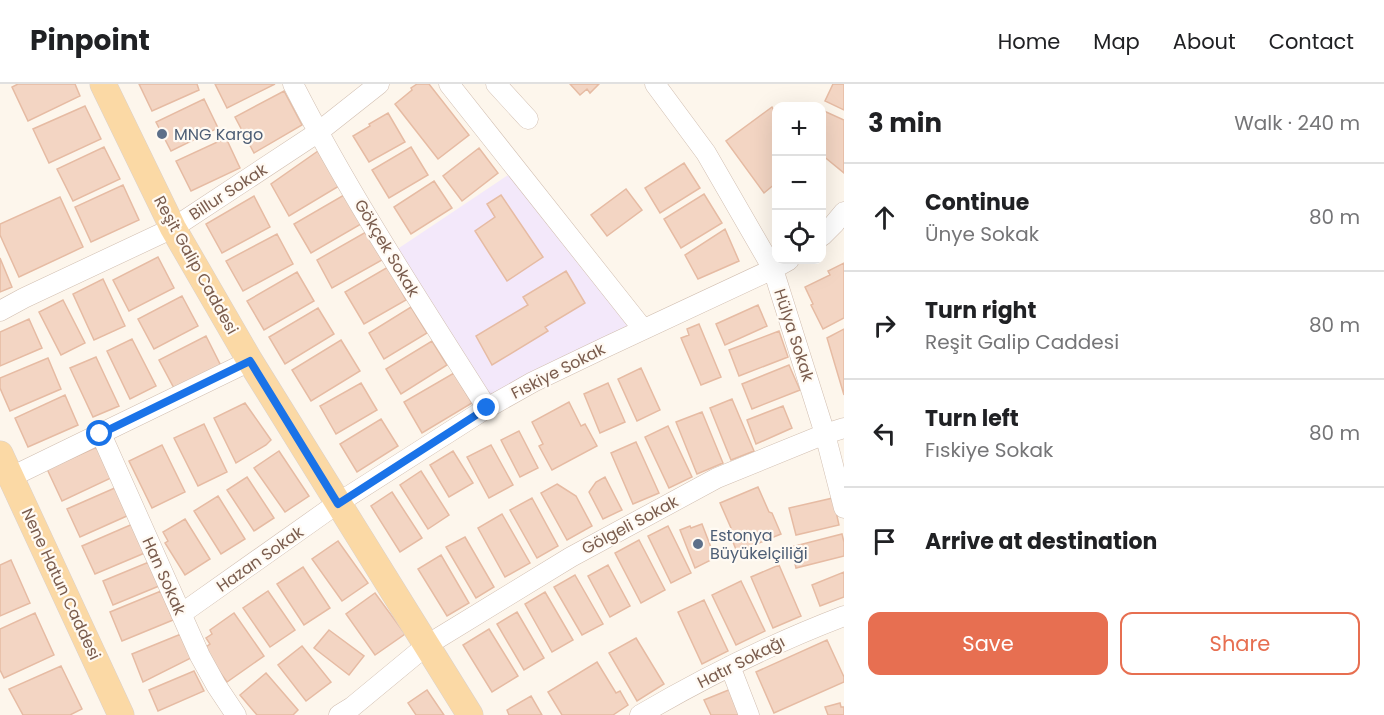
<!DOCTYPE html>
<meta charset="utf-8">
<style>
:root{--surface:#fff;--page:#f6f6f6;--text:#202124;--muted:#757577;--line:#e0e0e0;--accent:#e76f51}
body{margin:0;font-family:Poppins,sans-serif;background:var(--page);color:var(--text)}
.controls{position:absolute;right:18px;top:18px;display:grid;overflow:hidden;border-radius:12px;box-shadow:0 6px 24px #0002}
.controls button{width:54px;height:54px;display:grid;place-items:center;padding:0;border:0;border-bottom:2px solid var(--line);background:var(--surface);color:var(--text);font:30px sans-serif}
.stop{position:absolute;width:18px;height:18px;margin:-14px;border:4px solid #1a73e8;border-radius:50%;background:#fff}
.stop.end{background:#1a73e8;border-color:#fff;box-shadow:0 2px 6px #0008}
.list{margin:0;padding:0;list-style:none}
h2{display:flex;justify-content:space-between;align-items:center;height:78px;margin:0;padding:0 24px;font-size:26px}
h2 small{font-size:20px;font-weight:400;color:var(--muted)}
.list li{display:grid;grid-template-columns:39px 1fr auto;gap:18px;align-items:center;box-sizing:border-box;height:108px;padding:0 24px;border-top:2px solid var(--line)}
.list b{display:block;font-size:22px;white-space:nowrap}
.list p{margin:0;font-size:20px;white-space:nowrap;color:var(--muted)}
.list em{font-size:20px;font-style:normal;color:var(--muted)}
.actions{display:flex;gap:12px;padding:18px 24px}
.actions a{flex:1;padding:14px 0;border:2px solid var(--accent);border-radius:12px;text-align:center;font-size:21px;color:var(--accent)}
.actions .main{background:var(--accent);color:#fff}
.icon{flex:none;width:33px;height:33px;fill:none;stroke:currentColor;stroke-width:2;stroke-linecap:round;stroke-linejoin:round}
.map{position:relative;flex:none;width:844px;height:631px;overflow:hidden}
header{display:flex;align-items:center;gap:36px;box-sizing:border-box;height:84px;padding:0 30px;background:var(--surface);border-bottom:2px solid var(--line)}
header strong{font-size:28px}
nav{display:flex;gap:33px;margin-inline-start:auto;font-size:21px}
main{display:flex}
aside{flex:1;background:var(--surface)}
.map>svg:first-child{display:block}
.education{fill:#f3e8fa}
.building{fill:#f3d5c3;stroke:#e6bba3;stroke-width:1.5}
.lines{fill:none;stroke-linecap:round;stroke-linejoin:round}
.minor-casing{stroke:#d1beb0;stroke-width:21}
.major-casing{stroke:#dad1cd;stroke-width:27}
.minor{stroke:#fff;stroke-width:20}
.major{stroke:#fbd9a5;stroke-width:26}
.route{stroke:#1a73e8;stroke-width:8}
.service-dot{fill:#5c6f8a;stroke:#fffaf3;stroke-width:2}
.labels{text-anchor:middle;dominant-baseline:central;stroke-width:4.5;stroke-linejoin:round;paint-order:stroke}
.service-label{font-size:16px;fill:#4e5e75;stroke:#fffaf3;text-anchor:start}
.street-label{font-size:16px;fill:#7a5c4d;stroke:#fffaf3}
</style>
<header>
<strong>Pinpoint</strong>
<nav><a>Home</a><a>Map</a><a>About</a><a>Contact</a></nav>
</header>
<main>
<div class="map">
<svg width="844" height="631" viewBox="0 0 844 631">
<rect width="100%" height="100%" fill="#fdf6ec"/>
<!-- education -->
<path class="education" d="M517,85L643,245L487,324L390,170Z"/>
<!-- building -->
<path class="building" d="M18,0H75L80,12L28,37L12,3Z
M139,0H197L199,6L152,27Z
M215,0H275L227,24Z
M417,0H429L469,51L438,75L395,20L412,6L411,4Z
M570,0H599L590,9L587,5L580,11Z
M833,0H844V26L825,17Z
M284,7L302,41L254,69L235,33Z
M204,15L218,44L171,67L156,38Z
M85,22L101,55L49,79L33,45Z
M772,23L776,30V99L764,109L726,57Z
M824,27L844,36V89L822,71V30Z
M388,29L405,58L369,78L353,52L370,42L369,40Z
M226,54L240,84L191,107L176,77Z
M104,63L120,95L73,117L57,85Z
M411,63L428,91L389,114L372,86Z
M479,64L498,89L462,117L443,92Z
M318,67L339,102L289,132L271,100Z
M684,79L700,104L660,129L645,104Z
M434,97L452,124L411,150L394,123Z
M123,101L139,136L91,158L75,123Z
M626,105L642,126L607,152L591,131Z
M704,110L722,139L681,164L664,135Z
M344,111L361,140L311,169L294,140Z
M501,111L543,173L507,197L475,147L495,133L487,120Z
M254,112L270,143L222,169L206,140Z
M60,113L83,163L19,193L0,151V140Z
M725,145L739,177L698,195L685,171Z
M366,148L382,176L332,204L317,176Z
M277,150L293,180L243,207L226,177Z
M158,173L174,204L129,227L113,196Z
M0,174L12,203L0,208Z
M844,179V234L823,245L811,221L813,220L805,203L830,191L828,187Z
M388,183L406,216L364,240L345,208Z
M566,187L585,219L545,243L548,247L492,281L476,252L528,221L523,213Z
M297,188L314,217L264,246L247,217Z
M103,195L125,242L94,256L73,210Z
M182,212L198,242L154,265L138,235Z
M63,216L85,259L61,271L39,228Z
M758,221L767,242L725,261L716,240Z
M411,223L427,249L384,275L369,249Z
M318,224L334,250L285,280L269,253Z
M29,235L42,264L0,282V248Z
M699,240L721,293L701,301L681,254L689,251L687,245Z
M844,245V311L827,254Z
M779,247L788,273L739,292L729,266Z
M206,252L221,282L175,306L159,276Z
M132,255L156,302L130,315L107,267Z
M341,256L360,287L311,317L292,286Z
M432,257L447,281L401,310L386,285Z
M96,273L119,322L93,333L70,284Z
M48,274L61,305L10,327L0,304V294Z
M789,281L800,306L752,325L742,300Z
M641,284L660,326L637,337L618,295Z
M454,289L472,319L422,349L404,318Z
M361,299L377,326L336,350L320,322Z
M608,299L625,338L600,349L584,310Z
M65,311L78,341L28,363L15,334Z
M732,315L754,367L731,376L710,324Z
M569,318L581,342L585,340L597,362L552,386L539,362L543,360L532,338Z
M245,319L271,356L266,361L236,379L214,334Z
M783,322L792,344L756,360L747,336Z
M702,328L723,379L697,390L676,338Z
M381,335L398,362L357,388L340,360Z
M204,340L227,388L198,402L174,354Z
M668,342L692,393L669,404L645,353Z
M519,347L538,384L520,393L501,356Z
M636,358L659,409L633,420L611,369Z
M162,361L185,408L152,424L129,377Z
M491,361L513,401L489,414L467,373Z
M97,363L111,394L62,417L47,385Z
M279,367L309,412L285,428L254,384Z
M453,367L473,399L449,413L430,381Z
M421,387L449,431L428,445L400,401Z
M247,393L274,434L254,447L227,406Z
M605,393L622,426L603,435L589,408L596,398Z
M557,400L576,412L592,442L567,456L541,409Z
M117,403L129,431L80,453L67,425Z
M758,403L769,428L772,429L781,450L737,468L729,448L731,444L720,419Z
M392,408L422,454L400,468L371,422Z
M218,412L245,455L221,470L194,427Z
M532,414L558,462L537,474L510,426Z
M833,414L839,441L796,451L789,424Z
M502,430L530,479L505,493L478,444Z
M185,435L210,475L185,491L165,459L168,457L163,448Z
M135,439L147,468L95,490L82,462Z
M702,440L715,474L695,484L680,446L690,442L691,444Z
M668,442L691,489L671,499L648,452Z
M842,450L844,458V472L796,484L791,463Z
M465,453L494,503L476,514L446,463Z
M639,456L665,506L641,519L615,469Z
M338,457L368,499L342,517L312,475Z
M441,471L469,519L447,532L418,485Z
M11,476L30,519L0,532V481Z
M149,478L159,502L113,521L103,497Z
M608,481L630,522L610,533L588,492Z
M779,481L801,532L773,544L751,493Z
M303,483L330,524L304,541L277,500Z
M844,488V513L820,522L812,501Z
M575,491L603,540L582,551L554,503Z
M741,497L765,547L736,561L712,511Z
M161,507L173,536L122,557L110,528Z
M268,507L295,546L270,563L243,524Z
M545,508L573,556L552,568L525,520Z
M375,509L405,550L375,571L346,530Z
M704,516L728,567L702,580L678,528Z
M517,528L544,574L524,586L497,540Z
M35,529L54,571L4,594L0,586V545Z
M234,529L264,572L227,598L203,565L210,560L206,554L212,550L210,546Z
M489,545L518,592L492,608L463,561Z
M329,546L364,572L349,591L314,564Z
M181,550L191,574L143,598L132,570Z
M636,554L664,600L637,617L609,569Z
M827,556L844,593V598L774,629L756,588Z
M302,562L331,598L306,617L278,581Z
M597,578L616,609L620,607L628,621L613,631H562L548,608Z
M61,582L82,625L70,631H23L9,605Z
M194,587L204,607L158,627L149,606Z
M266,589L298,626L293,631H257L240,611Z
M731,605L742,631H711L704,616Z
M427,606L444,631H416L408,619Z
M531,612L542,631H509L507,626Z
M840,619L841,623H844V631H828L825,623Z"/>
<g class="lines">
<defs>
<path id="minor" d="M293,0C350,112 420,218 487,324
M449,0L643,245
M496,0L528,35
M655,0L706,69L773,185L825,350L844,424
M822,152L834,140L844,128
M0,227L24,214L173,144L317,49L379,0
M101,350L200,572L216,601L236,631
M11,393L250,277
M181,530L338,419L487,324L533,298L606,263L773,185L789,176
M730,582L749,631
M339,631L352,623L427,561L571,473L717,394L825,350L844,344
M640,631C705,593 773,559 844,532"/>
<path id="major" d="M103,0L173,144L250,277L470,631
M0,370L121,631"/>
</defs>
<!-- minor casing -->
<use href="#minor" class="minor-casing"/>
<!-- major casing -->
<use href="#major" class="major-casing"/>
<!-- minor -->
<use href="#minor" class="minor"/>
<!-- major -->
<use href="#major" class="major"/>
</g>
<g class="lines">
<!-- route -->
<path class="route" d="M100,350L250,277L338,420L487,324"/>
</g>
<!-- markers -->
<g class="service-dot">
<circle cx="162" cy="50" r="6"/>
<circle cx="698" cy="460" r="6"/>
</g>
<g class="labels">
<!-- service labels -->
<g class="service-label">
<text x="174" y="50">MNG Kargo</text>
<text x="710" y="451">Estonya<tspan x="710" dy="18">Büyükelçiliği</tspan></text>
</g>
<!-- street labels -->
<g class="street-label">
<text transform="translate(228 108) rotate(-33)">Billur Sokak</text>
<text transform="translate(387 164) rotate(59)">Gökçek Sokak</text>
<text transform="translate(196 181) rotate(61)">Reşit Galip Caddesi</text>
<text transform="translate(794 251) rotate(72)">Hülya Sokak</text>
<text transform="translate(558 287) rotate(-27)">Fıskiye Sokak</text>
<text transform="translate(630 441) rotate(-28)">Gölgeli Sokak</text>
<text transform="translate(260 475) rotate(-35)">Hazan Sokak</text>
<text transform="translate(164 492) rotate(66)">Han Sokak</text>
<text transform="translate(61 500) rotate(65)">Nene Hatun Caddesi</text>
<text transform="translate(741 578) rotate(-27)">Hatır Sokağı</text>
</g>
</g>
</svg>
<div class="controls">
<button>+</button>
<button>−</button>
<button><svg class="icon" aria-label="locate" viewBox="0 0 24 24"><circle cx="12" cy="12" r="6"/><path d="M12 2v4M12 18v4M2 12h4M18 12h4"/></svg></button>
</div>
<div class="stop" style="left:100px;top:350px"></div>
<div class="stop end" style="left:487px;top:324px"></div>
</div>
<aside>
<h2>3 min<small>Walk · 240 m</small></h2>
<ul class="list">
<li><svg class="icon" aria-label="ahead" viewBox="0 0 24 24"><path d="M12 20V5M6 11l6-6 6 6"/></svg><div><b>Continue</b><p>Ünye Sokak</p></div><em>80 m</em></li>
<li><svg class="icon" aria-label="right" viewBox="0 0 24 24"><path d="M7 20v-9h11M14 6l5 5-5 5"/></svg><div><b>Turn right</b><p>Reşit Galip Caddesi</p></div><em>80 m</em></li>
<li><svg class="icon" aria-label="left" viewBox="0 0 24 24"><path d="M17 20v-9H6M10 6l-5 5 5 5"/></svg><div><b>Turn left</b><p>Fıskiye Sokak</p></div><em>80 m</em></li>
<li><svg class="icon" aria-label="arrive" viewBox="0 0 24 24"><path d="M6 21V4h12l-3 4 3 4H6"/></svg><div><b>Arrive at destination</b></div></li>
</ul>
<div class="actions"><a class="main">Save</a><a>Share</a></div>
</aside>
</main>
